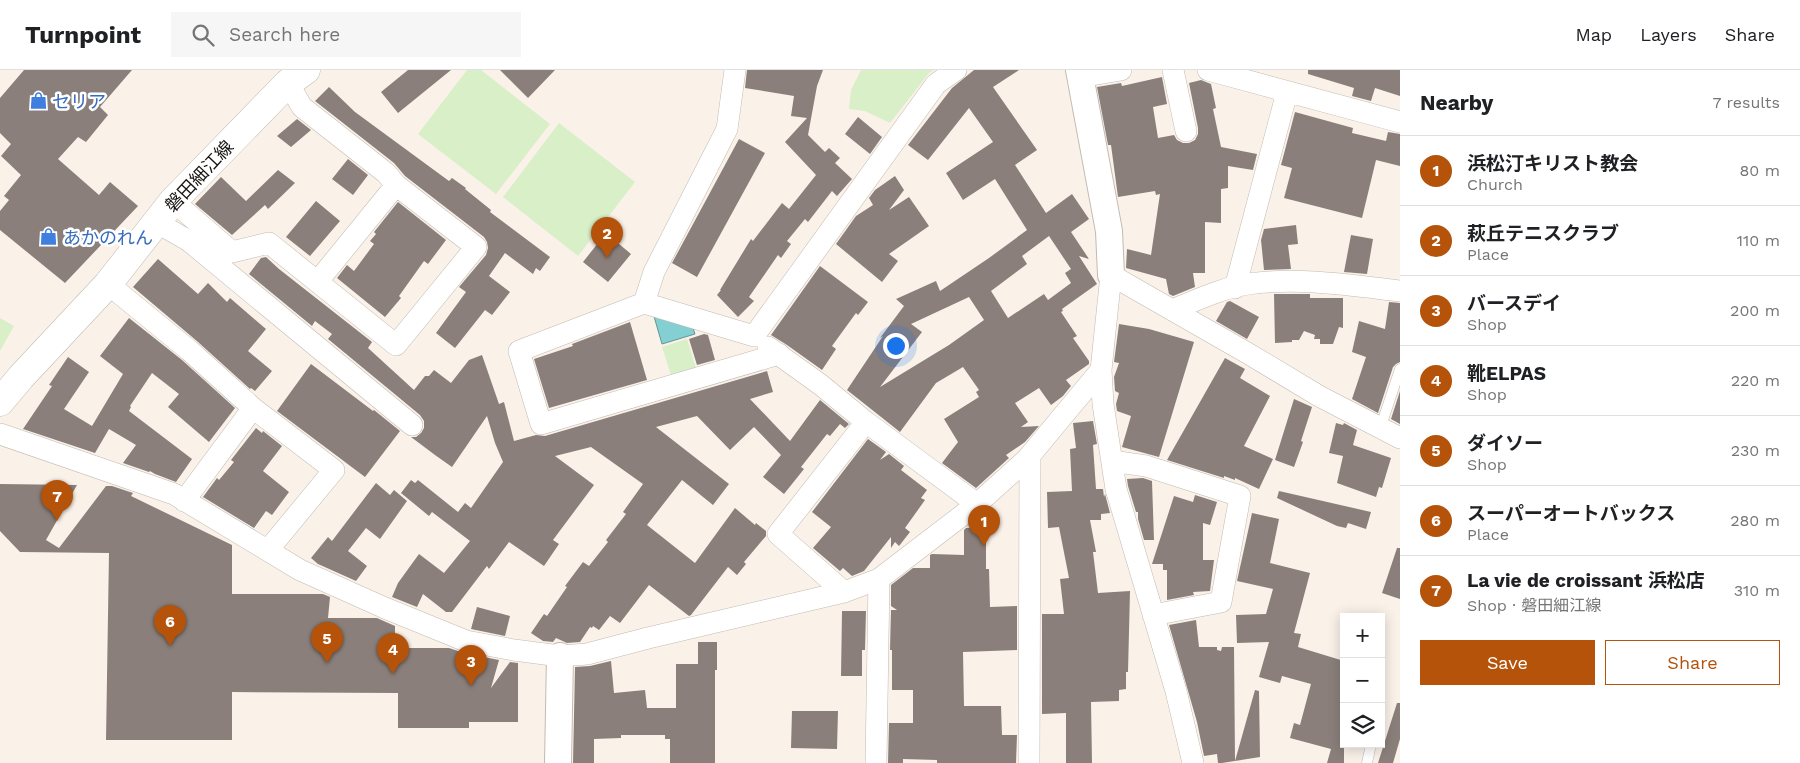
<!DOCTYPE html>
<meta charset="utf-8">
<style>
:root{--surface:#fff;--page:#f6f6f6;--text:#202124;--muted:#757577;--line:#e0e0e0;--accent:#b45309}
body{margin:0;font-family:"Work Sans","Noto Sans JP",sans-serif;background:var(--page);color:var(--text)}
.controls{position:absolute;right:15px;bottom:15px;display:grid;overflow:hidden;border-radius:0px;box-shadow:0 2px 12px #0003}
.controls button{width:45px;height:45px;display:grid;place-items:center;padding:0;border:0;border-bottom:1px solid var(--line);background:var(--surface);color:var(--text);font:25px sans-serif}
.you{position:absolute;left:895px;top:275px;width:18px;height:18px;margin:-12px;border:4px solid #fff;border-radius:50%;background:#1a73e8;box-shadow:0 0 0 8px #1a73e833}
.badge{display:grid;place-items:center;width:32px;height:32px;border-radius:50%;background:var(--accent);color:#fff;font-size:16px;font-weight:700}
.pin{position:absolute;translate:-50% -41px;filter:drop-shadow(0 1px 2px #0008)}
.pin::after{content:'';position:absolute;top:26px;width:18px;height:15px;background:inherit;clip-path:polygon(0 0,100% 0,50% 100%)}
.list{margin:0;padding:0;list-style:none}
h2{display:flex;justify-content:space-between;align-items:center;height:65px;margin:0;padding:0 20px;font-size:21px}
h2 small{font-size:16px;font-weight:400;color:var(--muted)}
.list li{display:grid;grid-template-columns:32px 1fr auto;gap:15px;align-items:center;box-sizing:border-box;height:70px;padding:0 20px;border-top:1px solid var(--line)}
.list b{display:block;font-size:19px;white-space:nowrap}
.list p{margin:0;font-size:16px;white-space:nowrap;color:var(--muted)}
.list em{font-size:16px;font-style:normal;color:var(--muted)}
.actions{display:flex;gap:10px;padding:15px 20px}
.actions a{flex:1;padding:11px 0;border:1px solid var(--accent);border-radius:0px;text-align:center;font-size:18px;color:var(--accent)}
.actions .main{background:var(--accent);color:#fff}
.icon{flex:none;width:28px;height:28px;fill:none;stroke:currentColor;stroke-width:2;stroke-linecap:round;stroke-linejoin:round}
.map{position:relative;flex:none;width:1400px;height:693px;overflow:hidden}
header{display:flex;align-items:center;gap:30px;box-sizing:border-box;height:70px;padding:0 25px;background:var(--surface);border-bottom:1px solid var(--line)}
header strong{font-size:24px}
nav{display:flex;gap:28px;margin-inline-start:auto;font-size:18px}
.search{width:350px;height:45px;background:var(--page);display:flex;align-items:center;gap:12px;box-sizing:border-box;padding:0 18px;border-radius:0px;color:var(--muted);font-size:19px}
main{display:flex}
aside{flex:1;background:var(--surface)}
.map>svg:first-child{display:block}
.green{fill:#d8efc7}
.water{fill:#83cfd2;stroke:#629798}
.building{fill:#8a7f7b;fill-rule:evenodd}
.lines{fill:none;stroke-linecap:round;stroke-linejoin:round}
.service-casing{stroke:#c2bab1;stroke-width:11}
.minor-casing{stroke:#c2bab1;stroke-width:22}
.tertiary-casing{stroke:#c2bab1;stroke-width:28}
.secondary-casing{stroke:#c2bab1;stroke-width:29}
.service{stroke:#fff;stroke-width:10}
.minor{stroke:#fff;stroke-width:21}
.tertiary{stroke:#fff;stroke-width:26}
.secondary{stroke:#fff;stroke-width:28}
.labels{text-anchor:middle;dominant-baseline:central;stroke-width:5;stroke-linejoin:round;paint-order:stroke}
.shop-label{font-size:18px;fill:#366cbe;stroke:#fff;text-anchor:start}
.street-label{font-size:18px;fill:#161310;stroke:#fff}
</style>
<header>
<strong>Turnpoint</strong>
<div class="search"><svg class="icon" aria-label="search" viewBox="0 0 24 24"><circle cx="10" cy="10" r="6"/><path d="M15 15l6 6"/></svg>Search here</div>
<nav><a>Map</a><a>Layers</a><a>Share</a></nav>
</header>
<main>
<div class="map">
<svg width="1400" height="693" viewBox="0 0 1400 693">
<rect width="100%" height="100%" fill="#faf2e9"/>
<!-- green -->
<path class="green" d="M467,0H481L550,54L496,124L418,64Z
M861,0H934L929,3L890,53L865,41L849,39L851,20Z
M559,53L635,112L578,186L503,127Z
M0,248L14,256L0,281Z
M687,269L696,298L671,305L662,277Z"/>
<!-- water -->
<path class="water" d="M653,243L692,255L695,264L662,274Z"/>
<!-- building -->
<path class="building" d="M24,0H132L100,37L108,45L86,72L78,67L58,89L99,125L110,112L138,136L65,213L0,160V141L9,130L4,126L21,105L1,86L11,74L0,63V28Z
M408,0H451L398,43L381,22Z
M500,0H555L528,28Z
M747,0H823L817,16L808,65L825,82L829,78L840,88L835,93L852,109L837,126L832,121L808,152L805,149L787,171L791,174L781,188L778,185L749,227L754,231L738,247L717,225L721,220H720L751,169L753,171L782,133L789,139L816,105L785,72L807,48L791,46L794,26L745,18Z
M974,0H1019L993,17L1037,80L1015,95L1046,143L1072,124L1089,149L1071,162L1089,189L1079,186L1097,214L1062,239L1063,241L1061,242L1077,266L1073,268L1089,291V294L1066,310L1071,316L1063,326L1051,335L1039,318L1015,333L1028,352L1021,357L1039,356L1025,372L1006,385L1009,388L976,418L942,393L958,372L944,349L979,327L976,322L979,320L963,297L936,313L900,362L847,320L883,266L880,268L904,236L896,229L936,211L940,221L989,188L1027,160L995,109L963,130L946,103L993,72L969,38L928,90L908,75L952,18ZM1049,166L1071,199L1065,203L1071,213L1048,230L1044,224L1008,248L991,221L1027,194L1022,186ZM969,227L984,250L949,275L880,317L922,262L911,254Z
M1308,0H1400V26L1375,18L1371,31L1352,26L1354,18L1308,4Z
M1162,7L1167,34L1153,37L1158,68L1174,65L1177,70L1183,73H1189L1195,70L1198,64V58L1189,13L1201,10L1211,14L1216,38L1213,39L1221,77L1257,84L1253,100L1228,96V118L1221,119V153L1205,152V203H1193L1195,217L1173,226L1169,224L1166,209L1126,198L1127,179L1151,185L1160,124L1156,125L1155,121L1118,127L1111,75H1108L1097,17L1121,13L1122,16Z
M329,17L355,42L449,111L452,108L466,118L465,119L491,140L490,142L550,187L540,201L536,198L533,204L505,183L489,206L510,222L492,245L485,240L455,278L436,263L466,222L459,217L486,185L488,178L487,172L484,167L405,106L394,93L315,31Z
M1295,42L1353,58L1352,63L1386,71L1388,62L1400,64V96L1376,90L1362,148L1284,128L1292,98L1281,95Z
M858,47L882,67L870,84L845,64Z
M297,49L311,60L291,77L277,66Z
M739,69L765,83L697,207L672,193Z
M348,89L368,105L353,125L332,109Z
M278,100L295,113L268,139L265,135L232,165L195,134L221,107L246,131Z
M895,106L904,120L889,140L909,127L929,156L889,184L898,191L882,212L836,174L856,146L873,135L869,128L875,120Z
M316,131L340,151L310,186L286,167Z
M398,132L446,170L428,194L424,191L399,226L401,228L385,247L337,208L347,195L354,201L374,174L370,171L376,164L374,162Z
M1296,155L1298,174L1288,175L1291,199L1264,200L1261,170L1264,159Z
M606,163L631,184L608,212L583,192Z
M1351,165L1373,169L1367,204L1344,202Z
M266,187L279,199L372,272L368,278L414,320L425,306H429L434,300L451,313L469,290L482,285L499,334L504,332L514,371L536,365L545,366L767,301L773,322L750,329L790,371L820,330L849,354L845,358L840,354L830,366L827,364L801,397L804,399L784,424L763,407L781,385L754,357L730,380L697,346L656,357L729,414L713,435L682,410L647,455L695,493L735,438L755,455L756,453L766,461V466L744,492L746,494L737,505L728,497L691,545L689,546L649,515L620,553L610,546L599,560L593,556L592,558L590,557L580,572L567,573L556,568L553,572L543,571L531,563L544,544L547,546L567,517L565,516L583,492L589,496L608,472L606,470L626,444L623,442L643,414L591,377L555,386L594,415L553,470L559,474L544,496L509,472L489,499L487,496L452,542H446L423,524L417,537L392,527L398,513L419,484L444,503L470,471L432,442L429,446L401,423L411,410L415,413L418,410L458,442L465,433L471,438L503,392L495,373L487,346L452,397L435,385L411,367H416L421,363L424,358V351L420,345L328,269L332,264L315,251L312,256L249,204L261,188Z
M158,189L198,224L208,213L227,232L230,228L266,259L248,281L272,301L255,321L251,318L250,319L198,272L133,217Z
M820,196L868,232L858,245L856,243L832,276L836,279L822,300L787,275L771,265Z
M1274,224H1310V228H1343V258L1339,257L1333,274H1320V269H1314L1315,265L1304,261L1299,270H1292V272L1275,273Z
M1230,231L1259,247L1247,269L1216,251L1227,232Z
M1389,232L1400,233V292L1396,294L1393,297L1378,343L1352,329L1366,287L1352,282L1359,251L1385,259Z
M129,248L182,290L235,338L209,372L168,337L179,324L152,303L130,336L131,337L129,341L192,389L176,412L155,404L150,401L149,402L123,393L136,375L109,359L95,383L23,359L52,316L49,315L68,287L89,302L64,339L92,356L123,304L100,286Z
M630,252L647,310L549,338L534,289L573,276L572,274Z
M1119,254L1149,259L1194,272L1159,387L1122,377L1131,346L1117,341L1116,334L1119,323L1115,321L1114,307L1119,293L1114,292Z
M704,264L708,265L715,290L697,295L689,269Z
M1225,288L1245,299L1240,308L1270,326L1244,376L1273,389L1259,419L1235,408V410L1224,406V408L1167,390Z
M311,294L373,341L374,340L400,361L365,407L277,341Z
M1400,321V354L1391,349Z
M1294,329L1312,337L1301,371L1303,372L1294,397L1275,390Z
M1093,351L1097,374L1093,375L1096,419H1103L1104,427L1105,424L1110,443L1101,444V450H1090L1096,482H1093L1098,523L1130,521L1128,602H1126V619L1119,620V631L1091,632L1092,693H1066V643L1042,644V544H1064L1060,509L1069,508L1059,457L1048,458L1047,422L1072,421L1070,379L1076,378L1073,353Z
M1336,353L1343,355L1344,353L1357,360L1353,375L1391,388L1382,418L1379,417L1376,427L1337,413L1343,386L1329,383Z
M256,358L262,363L263,361L282,376L263,401L289,422L272,445L266,441L254,458L203,427L217,408L219,410L234,392L231,390Z
M868,369L886,382L880,390L889,384L904,396L901,400L927,420L921,428L925,430L905,458L910,462L899,476L895,472L891,478V467L864,501L852,506L843,498L840,501L813,478L831,457L812,442Z
M1143,408L1152,411L1154,470H1144L1138,449V442H1136L1128,416L1127,409Z
M376,413L390,425L394,420L407,431L380,469L366,458L348,481L367,496L356,511L318,494L311,488L328,467L332,471Z
M0,414L77,415L46,470L59,478L106,416H112L133,423L131,426L232,475V524H323L330,527L328,548H377L395,556V578H449L464,583L499,590L491,618L510,592L518,593V652H469V658H398V623L232,622V670H106L109,483L20,482L0,461Z
M1279,421L1371,442L1366,459L1348,453L1346,458L1337,456L1277,428Z
M1195,425L1217,432L1210,455L1203,453V490H1214L1210,521L1193,522L1194,525L1167,530V500H1163V494H1152L1174,426L1193,432Z
M1252,443L1279,449L1270,493L1310,503L1294,563L1301,564L1298,577L1344,591V693H1327L1331,679L1290,668L1294,653L1300,655L1311,614L1282,606L1280,613L1259,607L1269,572L1237,573L1236,545L1266,544L1273,519L1237,511Z
M966,458H980L986,463V499H989L990,537L1017,536V580L963,582L964,636H1001L1002,665H1017L1016,693H937V690L903,689V693H888L889,653H913V620H892V580H890L891,540H897L891,536V515L913,498H930V485L932,484L964,485V460Z
M1397,478H1400V529L1382,523Z
M477,537L510,546L505,566L471,559Z
M842,541H866L865,580H862V606H841Z
M1196,550L1199,577H1217V580L1221,581L1222,577H1234L1235,691L1255,620L1259,621L1260,687L1222,693H1218L1217,684L1204,686L1197,652L1169,555Z
M698,572H717V600H715V693H670V669H665V665H621V668L594,669V693H573L575,597L590,596L611,591L614,623L645,620L647,638H676V594H698Z
M1397,633H1400V669L1393,693H1378Z
M792,641H838L837,679L791,678Z"/>
<g class="lines">
<defs>
<path id="service" d="M1380,359L1400,299
M1367,693L1370,679"/>
<path id="minor" d="M735,0L727,59L654,202L644,233L519,281L541,354L779,284
M1173,0L1186,61
M1208,0L1400,52
M1080,7L1121,0
M173,131L232,182L269,173L396,275L476,177L396,115L386,103L302,37L288,13
M156,152L189,171L412,355
M318,211L396,115
M108,214L190,281L253,338L334,400L268,480
M1235,218L1287,22
M644,233L754,266L936,14L956,0
M1172,240C1197,230 1222,218 1248,214C1299,207 1349,215 1400,221
M768,277L821,315L866,352L977,434
M0,364L174,424L300,500L385,538L466,571L514,580L560,586L587,584L648,568L844,522L879,509L977,434L1027,389L1101,300
M1112,391L1146,396L1240,426L1221,532L1153,545
M184,431L253,338
M844,522L778,464L866,352
M876,693L879,509
M1029,693L1030,385
M1193,693L1176,621L1116,419L1103,334L1101,300L1111,205L1249,284L1319,326L1400,368"/>
<path id="tertiary" d="M1079,0L1109,161L1111,205
M558,693L560,586"/>
<path id="secondary" d="M0,332L21,307L108,214L173,131L288,13L306,0"/>
</defs>
<!-- service casing -->
<use href="#service" class="service-casing"/>
<!-- minor casing -->
<use href="#minor" class="minor-casing"/>
<!-- tertiary casing -->
<use href="#tertiary" class="tertiary-casing"/>
<!-- secondary casing -->
<use href="#secondary" class="secondary-casing"/>
<!-- service -->
<use href="#service" class="service"/>
<!-- minor -->
<use href="#minor" class="minor"/>
<!-- tertiary -->
<use href="#tertiary" class="tertiary"/>
<!-- secondary -->
<use href="#secondary" class="secondary"/>
</g>
<!-- icons -->
<defs>
<symbol id="shop-bare" viewBox="-9 -9 18 18"><path d="M-5-2.5h2.3a2.7 3.5 0 0 1 5.4 0H5L5.5 6h-11ZM-1.5-2.5h3a1.5 2.3 0 0 0-3 0Z" fill="#3f7fe0" stroke="#fff" stroke-width="2.5" paint-order="stroke"/></symbol>
</defs>
<g fill-rule="evenodd">
<use href="#shop-bare" x="26" y="18" width="25" height="25"/>
<use href="#shop-bare" x="36" y="154" width="25" height="25"/>
</g>
<g class="labels">
<!-- shop labels -->
<g class="shop-label">
<text x="52" y="31">セリア</text>
<text x="63" y="167">あかのれん</text>
</g>
<!-- street labels -->
<g class="street-label">
<text transform="translate(199 106) rotate(-47)">磐田細江線</text>
</g>
</g>
</svg>
<div class="controls">
<button>+</button>
<button>−</button>
<button><svg class="icon" aria-label="layers" viewBox="0 0 24 24"><path d="M12 4l9 5-9 5-9-5zM3 14l9 5 9-5"/></svg></button>
</div>
<div class="you"></div>
<div class="pin badge" style="left:984px;top:476px">1</div>
<div class="pin badge" style="left:607px;top:188px">2</div>
<div class="pin badge" style="left:471px;top:616px">3</div>
<div class="pin badge" style="left:393px;top:604px">4</div>
<div class="pin badge" style="left:327px;top:593px">5</div>
<div class="pin badge" style="left:170px;top:576px">6</div>
<div class="pin badge" style="left:57px;top:451px">7</div>
</div>
<aside>
<h2>Nearby<small>7 results</small></h2>
<ul class="list">
<li><span class="badge">1</span><div><b>浜松汀キリスト教会</b><p>Church</p></div><em>80 m</em></li>
<li><span class="badge">2</span><div><b>萩丘テニスクラブ</b><p>Place</p></div><em>110 m</em></li>
<li><span class="badge">3</span><div><b>バースデイ</b><p>Shop</p></div><em>200 m</em></li>
<li><span class="badge">4</span><div><b>靴ELPAS</b><p>Shop</p></div><em>220 m</em></li>
<li><span class="badge">5</span><div><b>ダイソー</b><p>Shop</p></div><em>230 m</em></li>
<li><span class="badge">6</span><div><b>スーパーオートバックス</b><p>Place</p></div><em>280 m</em></li>
<li><span class="badge">7</span><div><b>La vie de croissant 浜松店</b><p>Shop · 磐田細江線</p></div><em>310 m</em></li>
</ul>
<div class="actions"><a class="main">Save</a><a>Share</a></div>
</aside>
</main>
